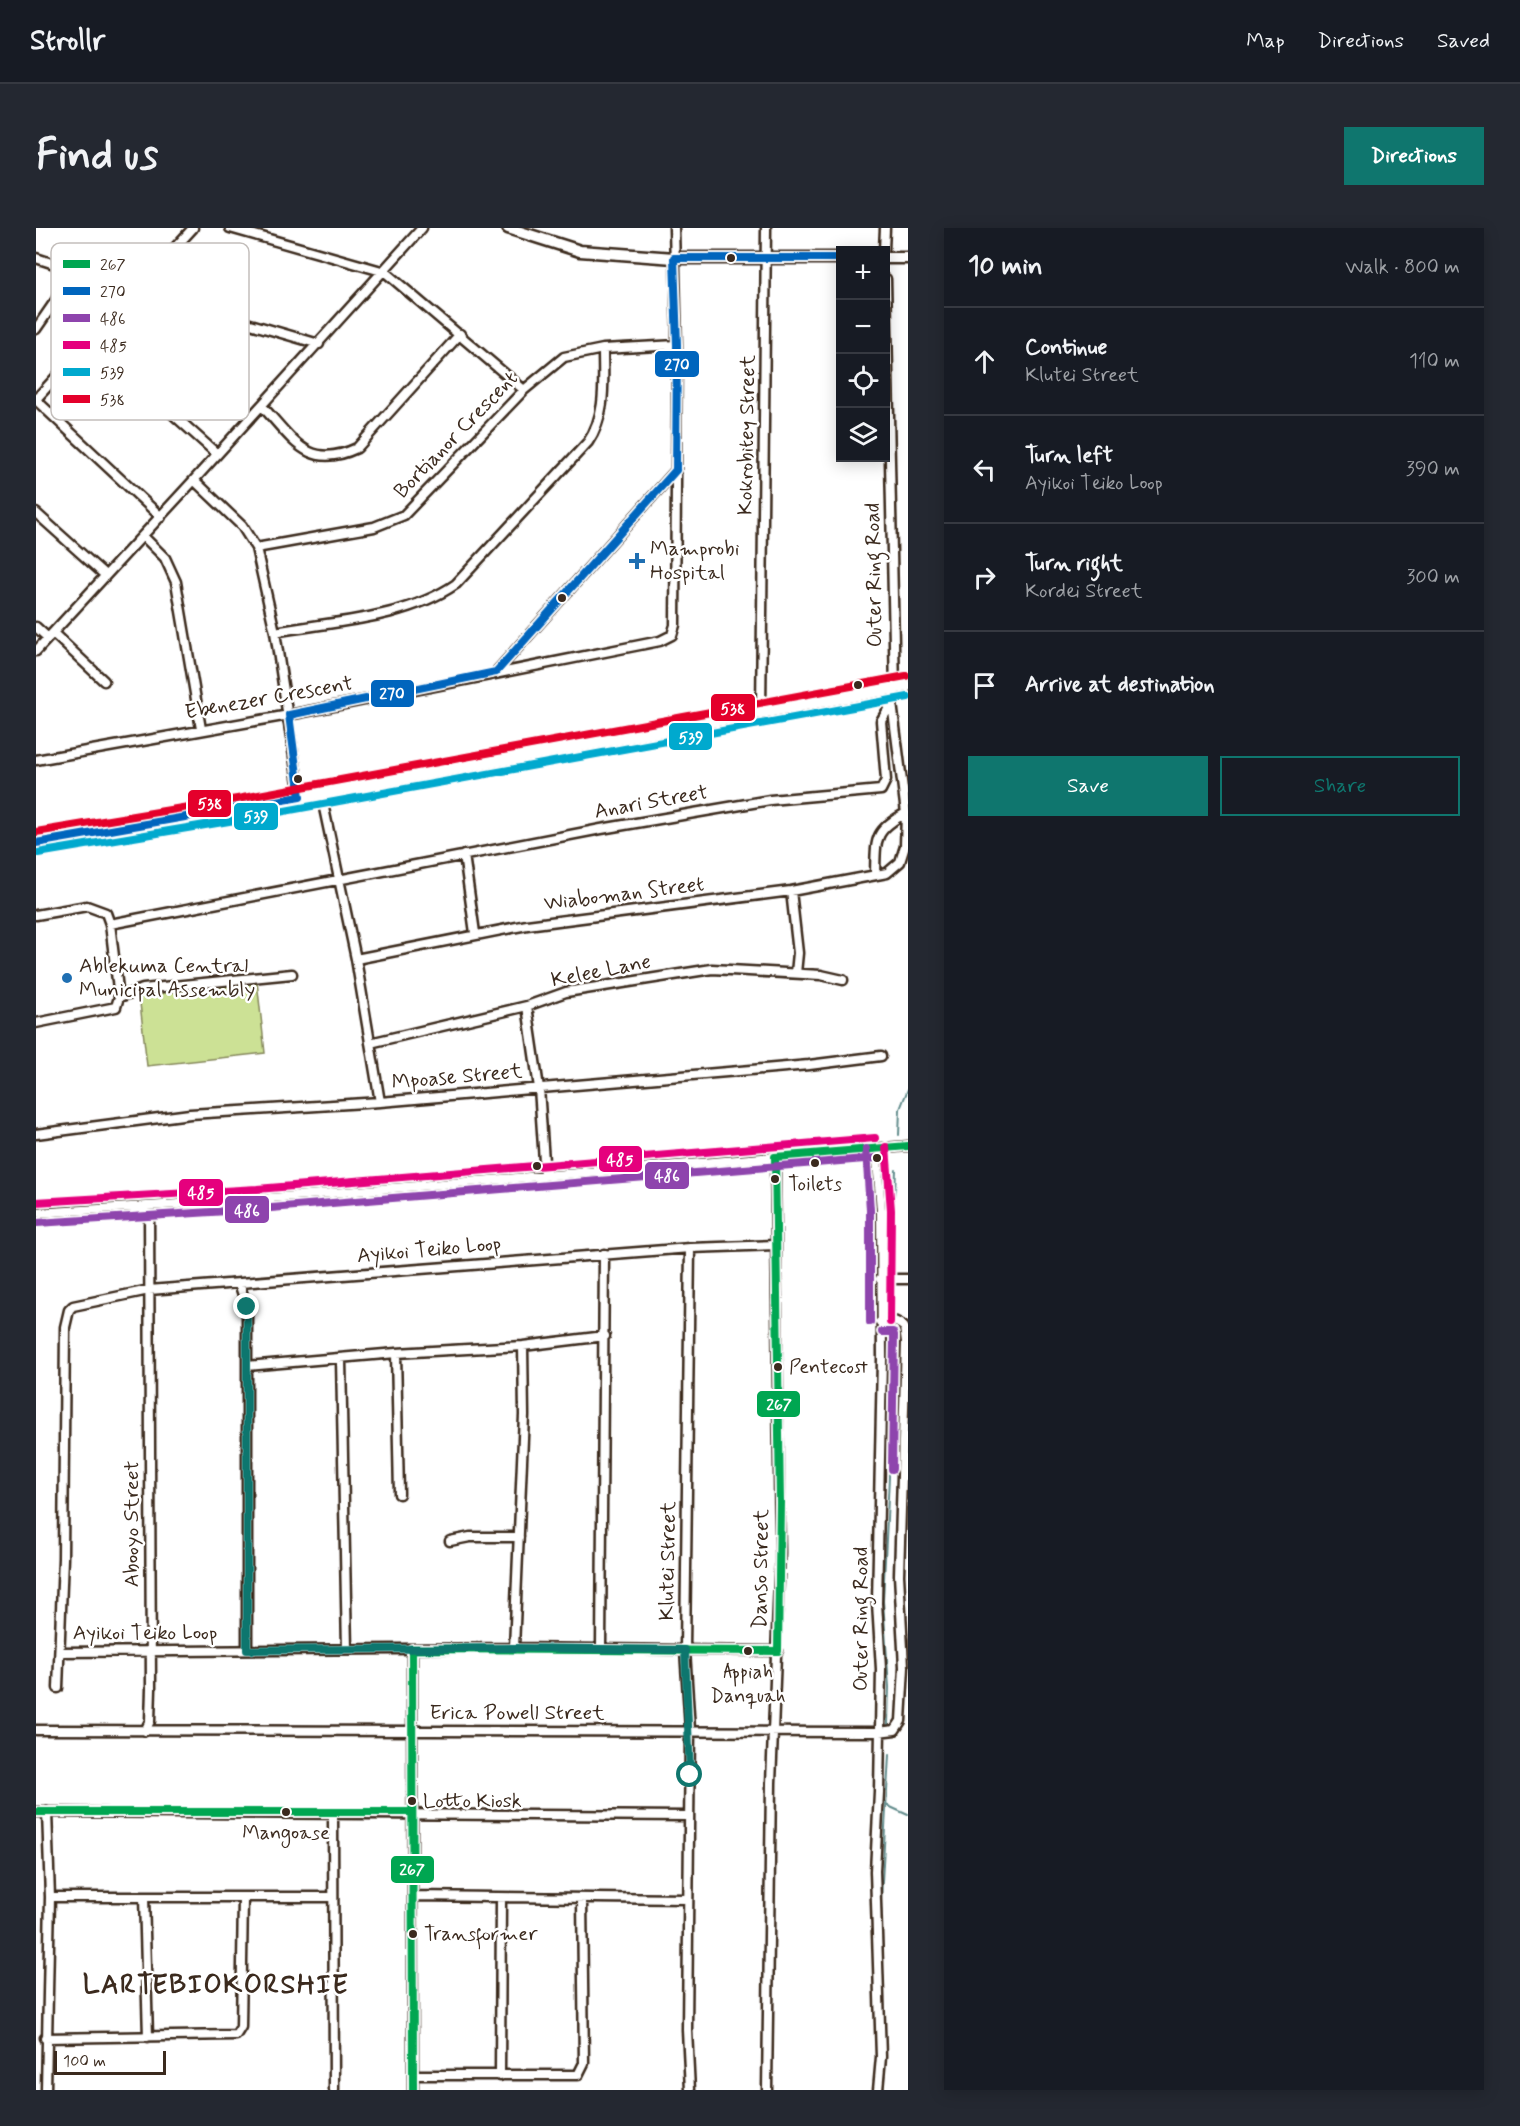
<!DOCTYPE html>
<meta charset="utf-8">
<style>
:root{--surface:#171b24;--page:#242831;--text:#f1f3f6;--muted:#9ea1a6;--line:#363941;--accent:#0f766e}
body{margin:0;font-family:Mynerve,sans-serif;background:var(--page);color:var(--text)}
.controls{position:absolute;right:18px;top:18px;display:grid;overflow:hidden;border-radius:0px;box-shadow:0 3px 15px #0003}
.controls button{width:54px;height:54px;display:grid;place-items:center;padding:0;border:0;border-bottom:2px solid var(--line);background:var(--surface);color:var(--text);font:30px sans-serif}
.scale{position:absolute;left:18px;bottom:15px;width:112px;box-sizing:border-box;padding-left:6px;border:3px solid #3b2a1e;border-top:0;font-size:16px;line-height:21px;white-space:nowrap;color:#3b2a1e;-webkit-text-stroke:4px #fff;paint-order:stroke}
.stop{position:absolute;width:18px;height:18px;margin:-14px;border:4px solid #0f766e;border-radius:50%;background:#fff}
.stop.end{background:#0f766e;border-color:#fff;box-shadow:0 2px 6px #0008}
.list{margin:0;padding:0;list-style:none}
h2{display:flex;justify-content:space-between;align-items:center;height:78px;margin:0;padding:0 24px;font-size:26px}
h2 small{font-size:20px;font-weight:400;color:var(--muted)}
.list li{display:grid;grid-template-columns:39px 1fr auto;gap:18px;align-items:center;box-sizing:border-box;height:108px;padding:0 24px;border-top:2px solid var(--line)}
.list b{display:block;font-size:22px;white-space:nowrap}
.list p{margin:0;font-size:20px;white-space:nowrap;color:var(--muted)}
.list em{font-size:20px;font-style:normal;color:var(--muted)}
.actions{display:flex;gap:12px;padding:18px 24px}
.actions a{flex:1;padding:14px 0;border:2px solid var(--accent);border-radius:0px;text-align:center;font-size:21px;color:var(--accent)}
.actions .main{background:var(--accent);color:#fff}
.icon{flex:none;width:33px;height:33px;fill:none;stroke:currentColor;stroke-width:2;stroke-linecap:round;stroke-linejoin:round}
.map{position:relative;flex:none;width:872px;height:1862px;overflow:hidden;border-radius:0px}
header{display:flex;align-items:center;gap:36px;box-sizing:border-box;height:84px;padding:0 30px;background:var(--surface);border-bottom:2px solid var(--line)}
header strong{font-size:28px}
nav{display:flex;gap:33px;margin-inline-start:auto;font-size:21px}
.intro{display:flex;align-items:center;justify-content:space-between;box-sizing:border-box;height:144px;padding:0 36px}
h1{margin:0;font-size:42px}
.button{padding:15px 27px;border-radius:0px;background:var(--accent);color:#fff;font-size:21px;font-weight:700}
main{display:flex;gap:36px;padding:0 36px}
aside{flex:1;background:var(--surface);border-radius:0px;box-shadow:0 3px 15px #0003}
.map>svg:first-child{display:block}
.green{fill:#cce195;stroke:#84865a;stroke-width:1.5}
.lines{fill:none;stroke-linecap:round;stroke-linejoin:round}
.stream{stroke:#628c8c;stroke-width:2}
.street-casing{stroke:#3b2a1e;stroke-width:13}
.secondary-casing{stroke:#3b2a1e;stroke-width:15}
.street{stroke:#fff;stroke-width:8}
.secondary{stroke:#fff;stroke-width:10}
.bus-1-casing{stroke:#fff;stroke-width:12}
.bus-2-casing{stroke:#fff;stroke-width:12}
.bus-3-casing{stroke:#fff;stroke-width:12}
.bus-4-casing{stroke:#fff;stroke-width:12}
.bus-5-casing{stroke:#fff;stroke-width:12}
.bus-6-casing{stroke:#fff;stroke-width:12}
.bus-1{stroke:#00a651;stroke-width:8}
.bus-2{stroke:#0065bd;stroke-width:8}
.bus-3{stroke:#8e44ad;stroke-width:8}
.bus-4{stroke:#e5007d;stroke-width:8}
.bus-5{stroke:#00a9ce;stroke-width:8}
.bus-6{stroke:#e4002b;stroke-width:8}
.route{stroke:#0f766e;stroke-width:8}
.bus-dot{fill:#3b2a1e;stroke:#fff;stroke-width:2}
.poi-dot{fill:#1f6fb2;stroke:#fff;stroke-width:2}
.labels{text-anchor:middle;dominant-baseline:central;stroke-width:5;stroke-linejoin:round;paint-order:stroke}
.bus-label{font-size:20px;fill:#3b2a1e;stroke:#fff}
.street-label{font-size:21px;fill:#3b2a1e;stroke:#fff}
.poi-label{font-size:21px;fill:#3b2a1e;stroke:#fff;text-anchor:start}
.district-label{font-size:27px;font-weight:bold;letter-spacing:1.5px;fill:#3b2a1e;stroke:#fff}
.key{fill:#fff;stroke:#c4bfbc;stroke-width:1.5}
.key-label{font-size:16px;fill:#3b2a1e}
.line-badge{stroke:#fff;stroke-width:2}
.badge-label{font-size:16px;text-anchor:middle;font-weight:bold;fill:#fff}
</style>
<header>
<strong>Strollr</strong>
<nav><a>Map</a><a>Directions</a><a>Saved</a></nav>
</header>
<div class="intro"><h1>Find us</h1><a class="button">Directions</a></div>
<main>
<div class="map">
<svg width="872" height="1862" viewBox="0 0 872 1862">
<rect width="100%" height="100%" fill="#fff"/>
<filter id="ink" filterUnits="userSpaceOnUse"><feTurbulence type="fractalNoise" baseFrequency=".0167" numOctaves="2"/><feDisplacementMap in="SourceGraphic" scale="12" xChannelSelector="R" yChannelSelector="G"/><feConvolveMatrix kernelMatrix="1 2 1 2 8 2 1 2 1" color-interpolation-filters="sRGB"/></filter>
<g filter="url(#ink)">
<!-- green -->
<path class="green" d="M221,753L229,825L111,838L103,766Z"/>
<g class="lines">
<!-- stream -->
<path class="stream" d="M863,907L864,881L872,861
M855,1048L860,942
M854,1081L855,1054
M852,1497L853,1459L847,1373L853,1249L852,1115
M850,1577L872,1587
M849,1817L845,1672L853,1527
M847,1862L848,1841"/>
<defs>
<path id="street" d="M194,0L349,44L488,162
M848,22L849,0
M0,30L101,63L283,116
M0,101L20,72L33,41
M54,112L180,225
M0,171L157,0
M0,172L125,289
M226,178C257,211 272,243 321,220L424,106
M130,181L184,127L197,90
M158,252L206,298L220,320L239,404L264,569
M0,285L69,347
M107,308L129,330L140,354L165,501
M220,320L338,299L368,287L488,162L528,129L567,121L641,117
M0,399L12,410
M239,404C300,393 369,391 420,356L552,214C571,186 567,154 567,121
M17,405L68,453
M0,423L158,252L386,0
M460,444L640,242
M725,485L730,0
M0,532L253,487L624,413L636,407L639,397L641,117L638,0
M285,566L320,731L344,874
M428,627L439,705
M839,647C840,611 837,603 870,585
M755,663L762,725L760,745
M0,687L51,678L70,685L74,696L83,769L80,779L0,795
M74,696L565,601L734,572L845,562L850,552L845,493L856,475
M320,731L491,697L755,663L851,645L864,634L869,618L870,585L856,475L859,461L850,51
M83,769L107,761L256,746
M491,778L503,860L509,948
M334,815L491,778L530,764L676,741L785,747L807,752
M0,906L154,886L344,874L773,837L845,828
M840,920L845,982L846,1131L841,1375L845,1441L843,1564L839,1643L845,1829L842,1862
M0,985L222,971L872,918
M844,1051H872
M203,1055L211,1079V1422
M360,1125L363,1266
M305,1132L311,1421
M211,1138L360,1125L487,1118L569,1108
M414,1313L434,1309H483
M478,1420L488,1187L487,1118
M565,1420L568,1026
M376,1421L377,1862
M25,1424L478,1420L742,1423
M22,1460L27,1330L29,1099L33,1082L37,1078L113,1062L654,1020L740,1017
M0,1502L842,1504L859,1502L865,1493L868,1439L863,1347L870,1114L868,1099C860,1092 854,1091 844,1094
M109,1503L114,1493L115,1461L113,979
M0,1584L653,1588
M297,1585L298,1862
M378,1668L652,1671
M14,1669H297
M108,1669L112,1809
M9,1810L200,1807L205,1799L207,1670
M378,1847H542L548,1835L546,1671
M464,1848L465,1670
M10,1862L14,1669L11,1584
M654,1862L651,1802L654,1502L649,1422L654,1020
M731,1862L735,1555L744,1325L739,929"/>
<path id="secondary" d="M472,0L544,23L638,30H804
M850,30H872
M0,615L203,581L872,458"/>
</defs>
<!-- street casing -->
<use href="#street" class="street-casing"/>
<!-- secondary casing -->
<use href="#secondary" class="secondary-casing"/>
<!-- street -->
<use href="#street" class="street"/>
<!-- secondary -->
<use href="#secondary" class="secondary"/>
<defs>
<path id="bus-1" d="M739,929L744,1274L742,1423
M739,929L872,918
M376,1421L377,1862
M376,1421L742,1423
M0,1584H376"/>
<path id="bus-2" d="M638,30L641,117L640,242
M638,30H804
M460,444L640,242
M253,487L460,444
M253,487L264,569
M0,615L264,569"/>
<path id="bus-3" d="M830,921L834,982V1094
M1,995L223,981L841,930
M846,1104H857L858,1107L856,1241"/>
<path id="bus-4" d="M850,919L855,982L854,1094
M0,974L221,961L839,910"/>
<path id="bus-5" d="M2,625L205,591L872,469"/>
<path id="bus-6" d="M0,604L201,571L870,448"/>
</defs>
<!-- bus-1 casing -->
<use href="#bus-1" class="bus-1-casing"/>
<!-- bus-2 casing -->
<use href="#bus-2" class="bus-2-casing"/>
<!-- bus-3 casing -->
<use href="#bus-3" class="bus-3-casing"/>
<!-- bus-4 casing -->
<use href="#bus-4" class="bus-4-casing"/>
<!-- bus-5 casing -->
<use href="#bus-5" class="bus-5-casing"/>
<!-- bus-6 casing -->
<use href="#bus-6" class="bus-6-casing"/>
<!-- bus-1 -->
<use href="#bus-1" class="bus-1"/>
<!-- bus-2 -->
<use href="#bus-2" class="bus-2"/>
<!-- bus-3 -->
<use href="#bus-3" class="bus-3"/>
<!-- bus-4 -->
<use href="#bus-4" class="bus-4"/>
<!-- bus-5 -->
<use href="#bus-5" class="bus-5"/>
<!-- bus-6 -->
<use href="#bus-6" class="bus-6"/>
</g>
</g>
<g class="lines" filter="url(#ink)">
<!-- route -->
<path class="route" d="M211,1079V1422L478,1420L649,1422L654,1547"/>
</g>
<!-- markers -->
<g class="bus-dot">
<circle cx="695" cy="30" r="5"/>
<circle cx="526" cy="370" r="5"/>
<circle cx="822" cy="457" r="5"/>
<circle cx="262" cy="551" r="5"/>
<circle cx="841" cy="930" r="5"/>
<circle cx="779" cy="935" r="5"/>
<circle cx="501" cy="938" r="5"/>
<circle cx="739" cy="951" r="5"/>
<circle cx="742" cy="1139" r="5"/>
<circle cx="712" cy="1423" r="5"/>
<circle cx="376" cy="1573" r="5"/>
<circle cx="250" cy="1584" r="5"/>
<circle cx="377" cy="1706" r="5"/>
</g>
<g class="poi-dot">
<path d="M598 324h6v6h6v6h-6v6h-6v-6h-6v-6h6z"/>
<circle cx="31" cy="750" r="6"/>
</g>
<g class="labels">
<!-- bus labels -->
<g class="bus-label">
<text x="779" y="956">Toilets</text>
<text x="753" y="1139" text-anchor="start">Pentecost</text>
<text x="712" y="1444">Appiah<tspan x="712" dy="24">Danquah</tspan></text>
<text x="387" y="1573" text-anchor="start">Lotto Kiosk</text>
<text x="250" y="1605">Mangoase</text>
<text x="388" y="1706" text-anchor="start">Transformer</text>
</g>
<!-- street labels -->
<g class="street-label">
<text transform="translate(420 207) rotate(-46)">Bortianor Crescent</text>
<text transform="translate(711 207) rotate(-89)">Kokrobitey Street</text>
<text transform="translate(838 347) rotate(-91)">Outer Ring Road</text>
<text transform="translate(233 470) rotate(-10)">Ebenezer Crescent</text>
<text transform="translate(615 574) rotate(-10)">Anari Street</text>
<text transform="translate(588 666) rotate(-7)">Wiaboman Street</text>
<text transform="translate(565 743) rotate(-11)">Kelee Lane</text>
<text transform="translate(421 849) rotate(-5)">Mpoase Street</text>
<text transform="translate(393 1022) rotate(-5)">Ayikoi Teiko Loop</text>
<text transform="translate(96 1296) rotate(-90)">Abooyo Street</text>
<text transform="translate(632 1333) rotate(-89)">Klutei Street</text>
<text transform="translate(725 1341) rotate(-89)">Danso Street</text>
<text transform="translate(825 1391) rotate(-90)">Outer Ring Road</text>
<text x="109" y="1405">Ayikoi Teiko Loop</text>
<text x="481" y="1485">Erica Powell Street</text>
</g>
<!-- poi labels -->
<g class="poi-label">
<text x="614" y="321">Mamprobi<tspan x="614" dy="24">Hospital</tspan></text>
<text x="43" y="738">Ablekuma Central<tspan x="43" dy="24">Municipal Assembly</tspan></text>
</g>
<!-- district labels -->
<g class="district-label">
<text x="180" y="1757">LARTEBIOKORSHIE</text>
</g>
</g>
<!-- legend -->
<rect x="15" y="15" width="198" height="177" rx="9" class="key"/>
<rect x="27" y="32" width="27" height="8" fill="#00a651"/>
<rect x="27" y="59" width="27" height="8" fill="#0065bd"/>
<rect x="27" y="86" width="27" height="8" fill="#8e44ad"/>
<rect x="27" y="113" width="27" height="8" fill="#e5007d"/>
<rect x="27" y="140" width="27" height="8" fill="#00a9ce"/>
<rect x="27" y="167" width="27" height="8" fill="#e4002b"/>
<g class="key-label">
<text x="64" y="42">267</text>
<text x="64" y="69">270</text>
<text x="64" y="96">486</text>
<text x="64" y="123">485</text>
<text x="64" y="150">539</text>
<text x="64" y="177">538</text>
</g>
<g class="line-badge">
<rect x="618" y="122" width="46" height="28" rx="6" fill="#0065bd"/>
<rect x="334" y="451" width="45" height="29" rx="6" fill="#0065bd"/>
<rect x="674" y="465" width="46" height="29" rx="6" fill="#e4002b"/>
<rect x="632" y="494" width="45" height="29" rx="6" fill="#00a9ce"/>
<rect x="151" y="561" width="45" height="29" rx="6" fill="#e4002b"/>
<rect x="197" y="574" width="46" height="29" rx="6" fill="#00a9ce"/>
<rect x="562" y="917" width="45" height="28" rx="6" fill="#e5007d"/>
<rect x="608" y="933" width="46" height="29" rx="6" fill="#8e44ad"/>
<rect x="142" y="950" width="46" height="29" rx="6" fill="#e5007d"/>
<rect x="188" y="967" width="46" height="29" rx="6" fill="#8e44ad"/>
<rect x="720" y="1162" width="45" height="28" rx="6" fill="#00a651"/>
<rect x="354" y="1627" width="45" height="29" rx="6" fill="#00a651"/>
</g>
<g class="badge-label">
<text x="641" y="142">270</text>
<text x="356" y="471">270</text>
<text x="697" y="486">538</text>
<text x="655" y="515">539</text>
<text x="174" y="581">538</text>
<text x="220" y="594">539</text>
<text x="584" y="937">485</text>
<text x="631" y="953">486</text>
<text x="165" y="970">485</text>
<text x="211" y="988">486</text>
<text x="743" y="1182">267</text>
<text x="376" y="1647">267</text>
</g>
</svg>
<div class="controls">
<button>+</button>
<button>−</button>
<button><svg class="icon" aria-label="locate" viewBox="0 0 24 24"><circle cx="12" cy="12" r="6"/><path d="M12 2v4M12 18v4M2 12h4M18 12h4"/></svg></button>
<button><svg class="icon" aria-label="layers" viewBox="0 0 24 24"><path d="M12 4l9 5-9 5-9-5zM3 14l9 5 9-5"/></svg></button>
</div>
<div class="scale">100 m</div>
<div class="stop" style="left:654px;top:1547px"></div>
<div class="stop end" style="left:211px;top:1079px"></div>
</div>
<aside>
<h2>10 min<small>Walk · 800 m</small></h2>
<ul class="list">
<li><svg class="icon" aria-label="ahead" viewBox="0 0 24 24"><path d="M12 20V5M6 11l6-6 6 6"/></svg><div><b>Continue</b><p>Klutei Street</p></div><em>110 m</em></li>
<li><svg class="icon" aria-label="left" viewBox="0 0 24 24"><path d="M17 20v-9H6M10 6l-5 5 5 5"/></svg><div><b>Turn left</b><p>Ayikoi Teiko Loop</p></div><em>390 m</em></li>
<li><svg class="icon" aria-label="right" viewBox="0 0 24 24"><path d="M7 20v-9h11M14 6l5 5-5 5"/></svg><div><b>Turn right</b><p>Kordei Street</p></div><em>300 m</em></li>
<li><svg class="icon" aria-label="arrive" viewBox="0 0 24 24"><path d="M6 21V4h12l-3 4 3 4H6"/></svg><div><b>Arrive at destination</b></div></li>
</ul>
<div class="actions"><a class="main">Save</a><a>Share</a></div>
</aside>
</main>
